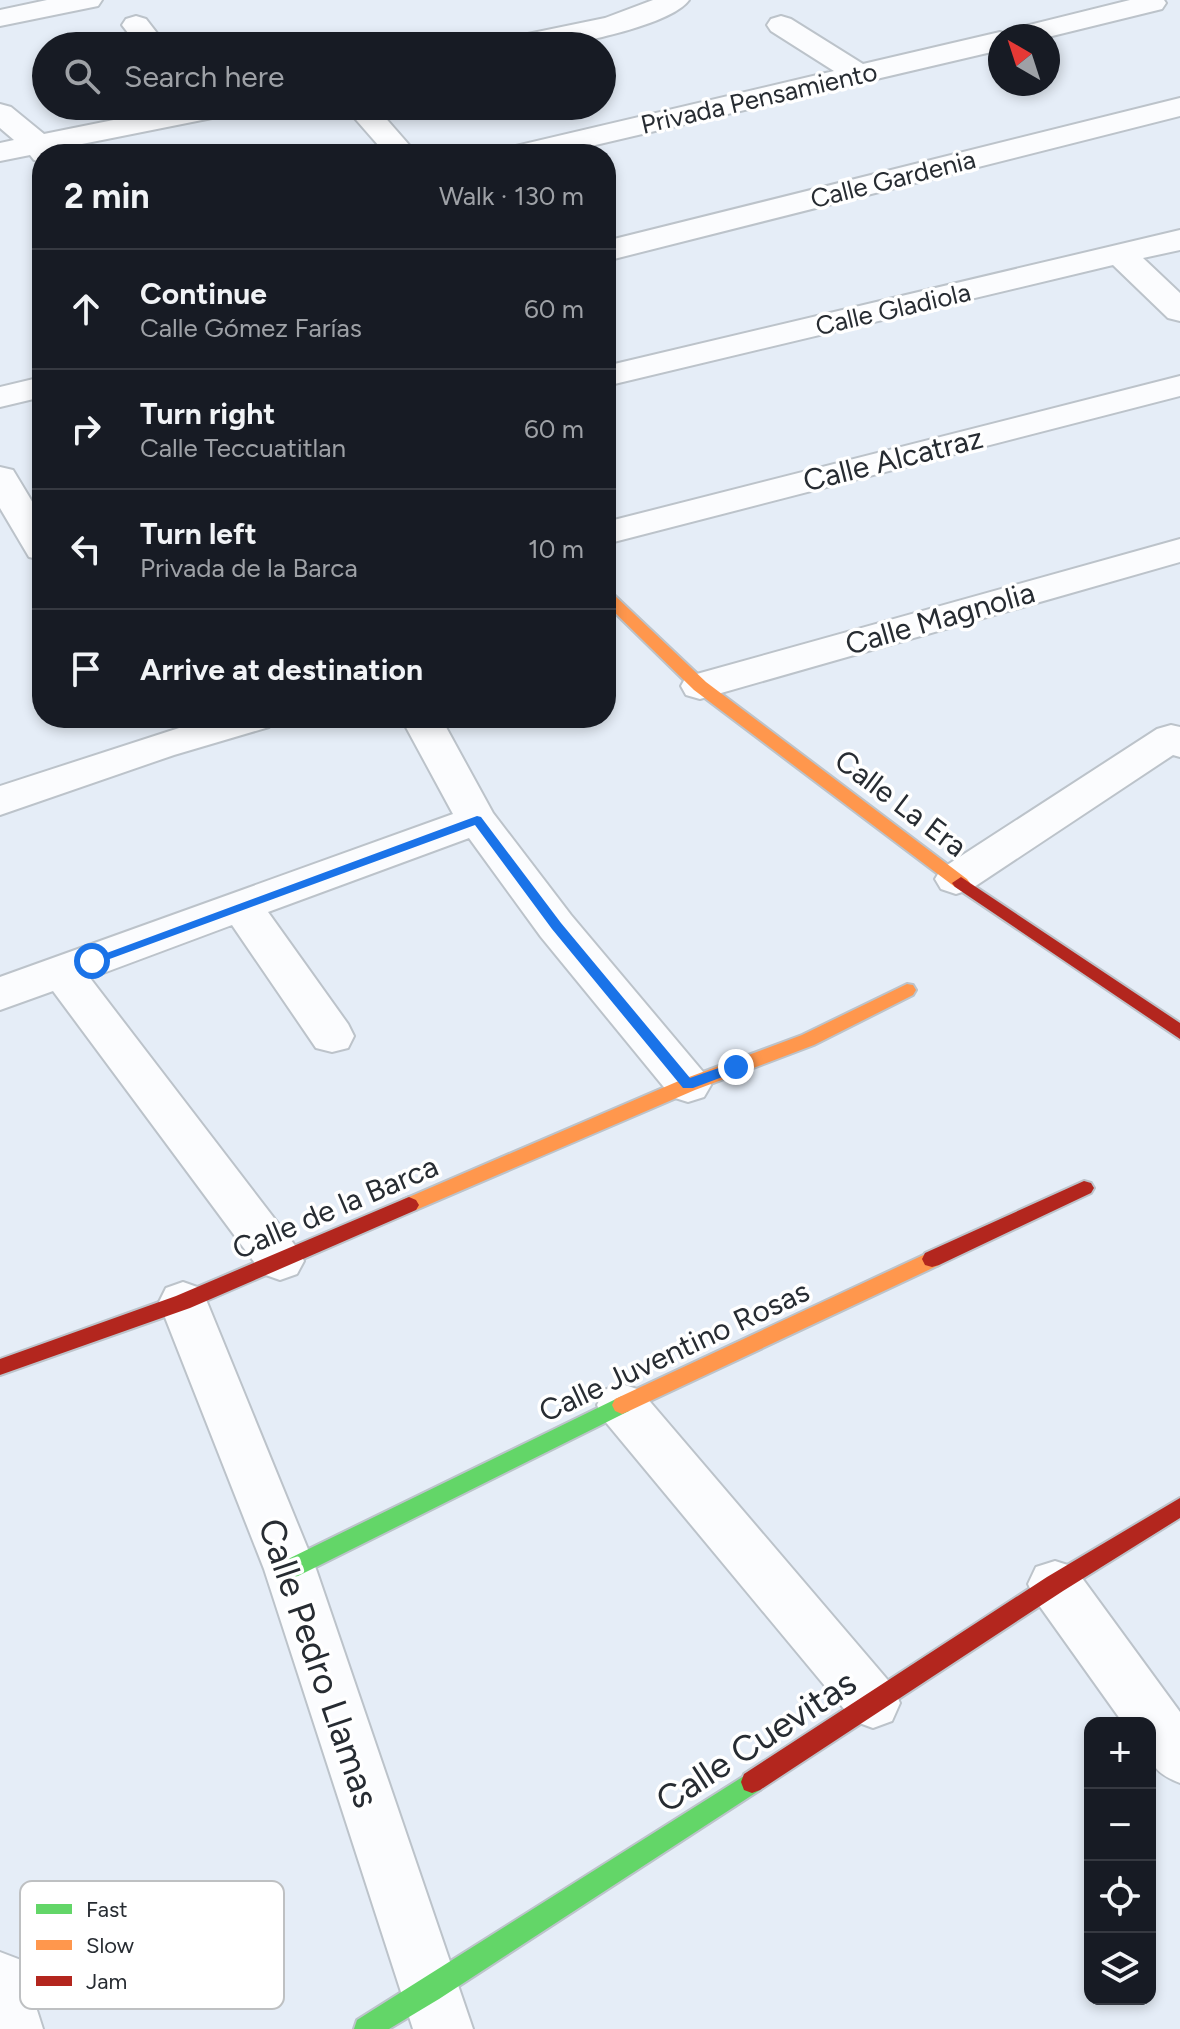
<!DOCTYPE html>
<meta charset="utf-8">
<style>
:root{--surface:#171b24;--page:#242831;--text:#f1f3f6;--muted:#9ea1a6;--line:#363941}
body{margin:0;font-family:Figtree,sans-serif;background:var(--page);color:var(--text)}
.controls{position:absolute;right:24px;bottom:24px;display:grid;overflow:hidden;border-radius:16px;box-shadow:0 4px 12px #0003}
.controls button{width:72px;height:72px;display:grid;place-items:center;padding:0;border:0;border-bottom:2px solid var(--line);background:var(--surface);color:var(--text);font:40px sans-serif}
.compass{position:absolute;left:988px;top:24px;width:72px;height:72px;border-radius:50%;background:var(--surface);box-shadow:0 4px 12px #0003;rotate:321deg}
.stop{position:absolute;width:24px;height:24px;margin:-18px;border:6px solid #1a73e8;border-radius:50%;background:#fff}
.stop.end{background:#1a73e8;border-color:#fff;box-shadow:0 2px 8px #0008}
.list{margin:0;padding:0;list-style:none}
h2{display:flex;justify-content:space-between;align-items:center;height:104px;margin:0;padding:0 32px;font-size:34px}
h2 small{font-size:26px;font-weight:400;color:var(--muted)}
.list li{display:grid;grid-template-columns:52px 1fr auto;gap:24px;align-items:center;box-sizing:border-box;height:120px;padding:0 32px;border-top:2px solid var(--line)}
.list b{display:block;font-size:30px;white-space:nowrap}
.list p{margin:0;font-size:26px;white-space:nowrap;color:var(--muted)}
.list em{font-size:26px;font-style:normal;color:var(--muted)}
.icon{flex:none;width:44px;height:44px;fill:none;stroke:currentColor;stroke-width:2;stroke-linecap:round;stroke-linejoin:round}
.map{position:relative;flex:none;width:1180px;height:2029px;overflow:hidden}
.search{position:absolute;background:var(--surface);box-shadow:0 4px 12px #0003;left:32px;top:32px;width:584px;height:88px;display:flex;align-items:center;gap:20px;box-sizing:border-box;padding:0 28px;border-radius:44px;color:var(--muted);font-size:30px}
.panel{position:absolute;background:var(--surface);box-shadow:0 4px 12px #0003;left:32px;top:144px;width:584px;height:584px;border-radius:32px}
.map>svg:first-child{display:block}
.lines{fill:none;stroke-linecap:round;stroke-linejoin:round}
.street-casing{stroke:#bcc3ca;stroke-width:4}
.fast-casing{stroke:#bcc3ca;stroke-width:4}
.slow-casing{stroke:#bcc3ca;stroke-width:4}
.jam-casing{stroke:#bcc3ca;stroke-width:4}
.street{fill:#fbfcfe;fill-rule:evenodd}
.fast{fill:#63d668;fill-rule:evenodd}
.slow{fill:#ff974d;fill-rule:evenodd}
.jam{fill:#b3261e;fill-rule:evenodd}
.route{fill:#1a73e8}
.labels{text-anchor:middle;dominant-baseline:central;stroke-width:7;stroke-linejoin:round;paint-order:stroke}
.far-street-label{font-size:26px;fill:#272c32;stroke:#fff}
.street-label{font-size:30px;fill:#272c32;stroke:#fff}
.near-street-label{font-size:36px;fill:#272c32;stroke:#fff}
.key{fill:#fff;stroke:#bec0c2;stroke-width:2}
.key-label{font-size:22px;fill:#272c32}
</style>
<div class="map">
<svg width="1180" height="2029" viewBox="0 0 1180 2029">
<rect width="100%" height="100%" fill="#e5edf7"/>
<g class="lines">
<defs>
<path id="street" d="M47,0H102L98,6L0,26V10Z
M653,0H689C672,24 579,44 550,46C531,47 512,46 494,46L498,40L605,18Z
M1130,0H1164L1166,3L1162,9L1048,37L1000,36V50L557,154H503L507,148L834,71L771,31L767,25L771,19L781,16L791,19L863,64L1000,32L1006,34L1009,30Z
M136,16L146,19L167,46H138L122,25L126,19Z
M1180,98V116L606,261V241Z
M0,104L11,107L44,134L183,106H242L237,112L227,115L57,149L60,154H42V162L34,160L30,155L0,161V143L14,140L0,128Z
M344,106H375L417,154H386Z
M1180,230V250L1143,258L1180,293V321L1168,318L1113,265L606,386V366Z
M1180,376V396L606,544V522Z
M42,377V397L0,407V387Z
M0,467L13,470L42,518V560L29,557L0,508Z
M1180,539V562L700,699L686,695L681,686L686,677Z
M210,718H275L269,727L174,755L0,815V786Z
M401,718H441L493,813L571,915L704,1073L711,1085L704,1097L688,1102L672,1097L541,937L469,838L268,912L348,1024L354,1036L348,1048L332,1052L316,1048L232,925L90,978L297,1248L304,1261L297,1274L280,1280L263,1274L53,991L0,1010V977L453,814Z
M1171,725L1180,727V757L1173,755L971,889L956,894L941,889L935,879L941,869L1157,729Z
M183,1282L200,1288L207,1302L316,1569L473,2029H413L264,1569L159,1302L166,1288Z
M622,1384L640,1390L892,1685L900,1703L892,1721L873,1728L854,1721L604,1420L597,1405L604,1390Z
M1055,1561L1074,1567L1180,1712V1783C1145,1769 1150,1757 1150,1723H1123L1036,1601L1028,1584L1036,1567Z
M0,1952L21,1960L43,2029H0Z"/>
<path id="fast" d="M622,1396L629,1399L632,1405L629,1411L298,1576L290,1578L282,1576L279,1569L282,1562Z
M752,1771L760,1774L763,1782L760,1790L439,1999L389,2029H354L357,2020Z"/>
<path id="slow" d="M606,590L611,592L706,682L967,879L970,883L967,887H955L694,690L606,604Z
M907,984L913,985L916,990L913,995L814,1045L695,1090L416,1210H402L399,1205L402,1200L681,1080L802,1035Z
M932,1251L939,1253L942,1259L939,1265L629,1411L622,1414L615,1411L612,1405L615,1399Z"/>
<path id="jam" d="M961,877L1180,1023V1039L955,887L952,883Z
M1084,1181L1091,1183L1094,1188L1091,1193L939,1265L932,1267L925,1265L922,1259L925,1253Z
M409,1197L416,1200L419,1205L416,1210L190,1308L0,1375V1359L176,1296Z
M1180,1498V1518L1063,1591L760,1790L752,1793L744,1790L741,1782L744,1774L1047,1577Z"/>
</defs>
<!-- street casing -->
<use href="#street" class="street-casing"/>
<!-- fast casing -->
<use href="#fast" class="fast-casing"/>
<!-- slow casing -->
<use href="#slow" class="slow-casing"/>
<!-- jam casing -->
<use href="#jam" class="jam-casing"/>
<!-- street -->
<use href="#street" class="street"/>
<!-- fast -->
<use href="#fast" class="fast"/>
<!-- slow -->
<use href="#slow" class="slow"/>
<!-- jam -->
<use href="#jam" class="jam"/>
</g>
<!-- route -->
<path class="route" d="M477,816L481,817L561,923L690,1078L736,1062L741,1063V1070L693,1088H683L552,929L475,825L96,964L92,966L85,961Z"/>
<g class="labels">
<!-- far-street labels -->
<g class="far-street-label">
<text transform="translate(759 98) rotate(-13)">Privada Pensamiento</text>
<text transform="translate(893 179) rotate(-14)">Calle Gardenia</text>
<text transform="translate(893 309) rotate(-13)">Calle Gladiola</text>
</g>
<!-- street labels -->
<g class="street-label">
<text transform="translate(893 459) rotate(-14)">Calle Alcatraz</text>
<text transform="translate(940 618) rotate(-16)">Calle Magnolia</text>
<text transform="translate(901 803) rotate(37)">Calle La Era</text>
<text transform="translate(335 1207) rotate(-23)">Calle de la Barca</text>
<text transform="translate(674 1351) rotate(-25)">Calle Juventino Rosas</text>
</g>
<!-- near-street labels -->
<g class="near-street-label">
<text transform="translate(319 1663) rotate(71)">Calle Pedro Llamas</text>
<text transform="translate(756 1741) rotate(-33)">Calle Cuevitas</text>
</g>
</g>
<!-- legend -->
<rect x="20" y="1881" width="264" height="128" rx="12" class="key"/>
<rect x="36" y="1904" width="36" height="10" fill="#63d668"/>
<rect x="36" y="1940" width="36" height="10" fill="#ff974d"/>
<rect x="36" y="1976" width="36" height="10" fill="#b3261e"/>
<g class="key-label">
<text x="86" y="1917">Fast</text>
<text x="86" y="1953">Slow</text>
<text x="86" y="1989">Jam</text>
</g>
</svg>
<div class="controls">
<button>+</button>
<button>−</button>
<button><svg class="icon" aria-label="locate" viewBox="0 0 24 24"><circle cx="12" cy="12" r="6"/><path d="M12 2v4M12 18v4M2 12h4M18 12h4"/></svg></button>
<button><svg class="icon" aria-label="layers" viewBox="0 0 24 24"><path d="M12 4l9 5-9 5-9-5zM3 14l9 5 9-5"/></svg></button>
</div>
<svg class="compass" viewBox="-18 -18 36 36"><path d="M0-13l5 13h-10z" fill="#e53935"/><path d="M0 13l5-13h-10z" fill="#9ea1a6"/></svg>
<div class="stop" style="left:92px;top:961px"></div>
<div class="stop end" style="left:736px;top:1067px"></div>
<div class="search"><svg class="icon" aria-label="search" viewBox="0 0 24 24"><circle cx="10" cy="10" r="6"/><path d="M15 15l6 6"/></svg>Search here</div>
<section class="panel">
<h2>2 min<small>Walk · 130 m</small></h2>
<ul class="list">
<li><svg class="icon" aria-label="ahead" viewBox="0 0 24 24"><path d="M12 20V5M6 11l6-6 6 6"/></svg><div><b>Continue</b><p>Calle Gómez Farías</p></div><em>60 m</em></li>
<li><svg class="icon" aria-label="right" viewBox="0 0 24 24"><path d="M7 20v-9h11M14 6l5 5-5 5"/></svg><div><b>Turn right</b><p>Calle Teccuatitlan</p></div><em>60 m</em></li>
<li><svg class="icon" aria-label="left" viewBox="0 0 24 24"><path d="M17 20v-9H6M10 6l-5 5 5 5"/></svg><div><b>Turn left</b><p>Privada de la Barca</p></div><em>10 m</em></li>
<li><svg class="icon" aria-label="arrive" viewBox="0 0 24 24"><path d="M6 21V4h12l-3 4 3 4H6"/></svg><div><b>Arrive at destination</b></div></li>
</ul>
</section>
</div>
